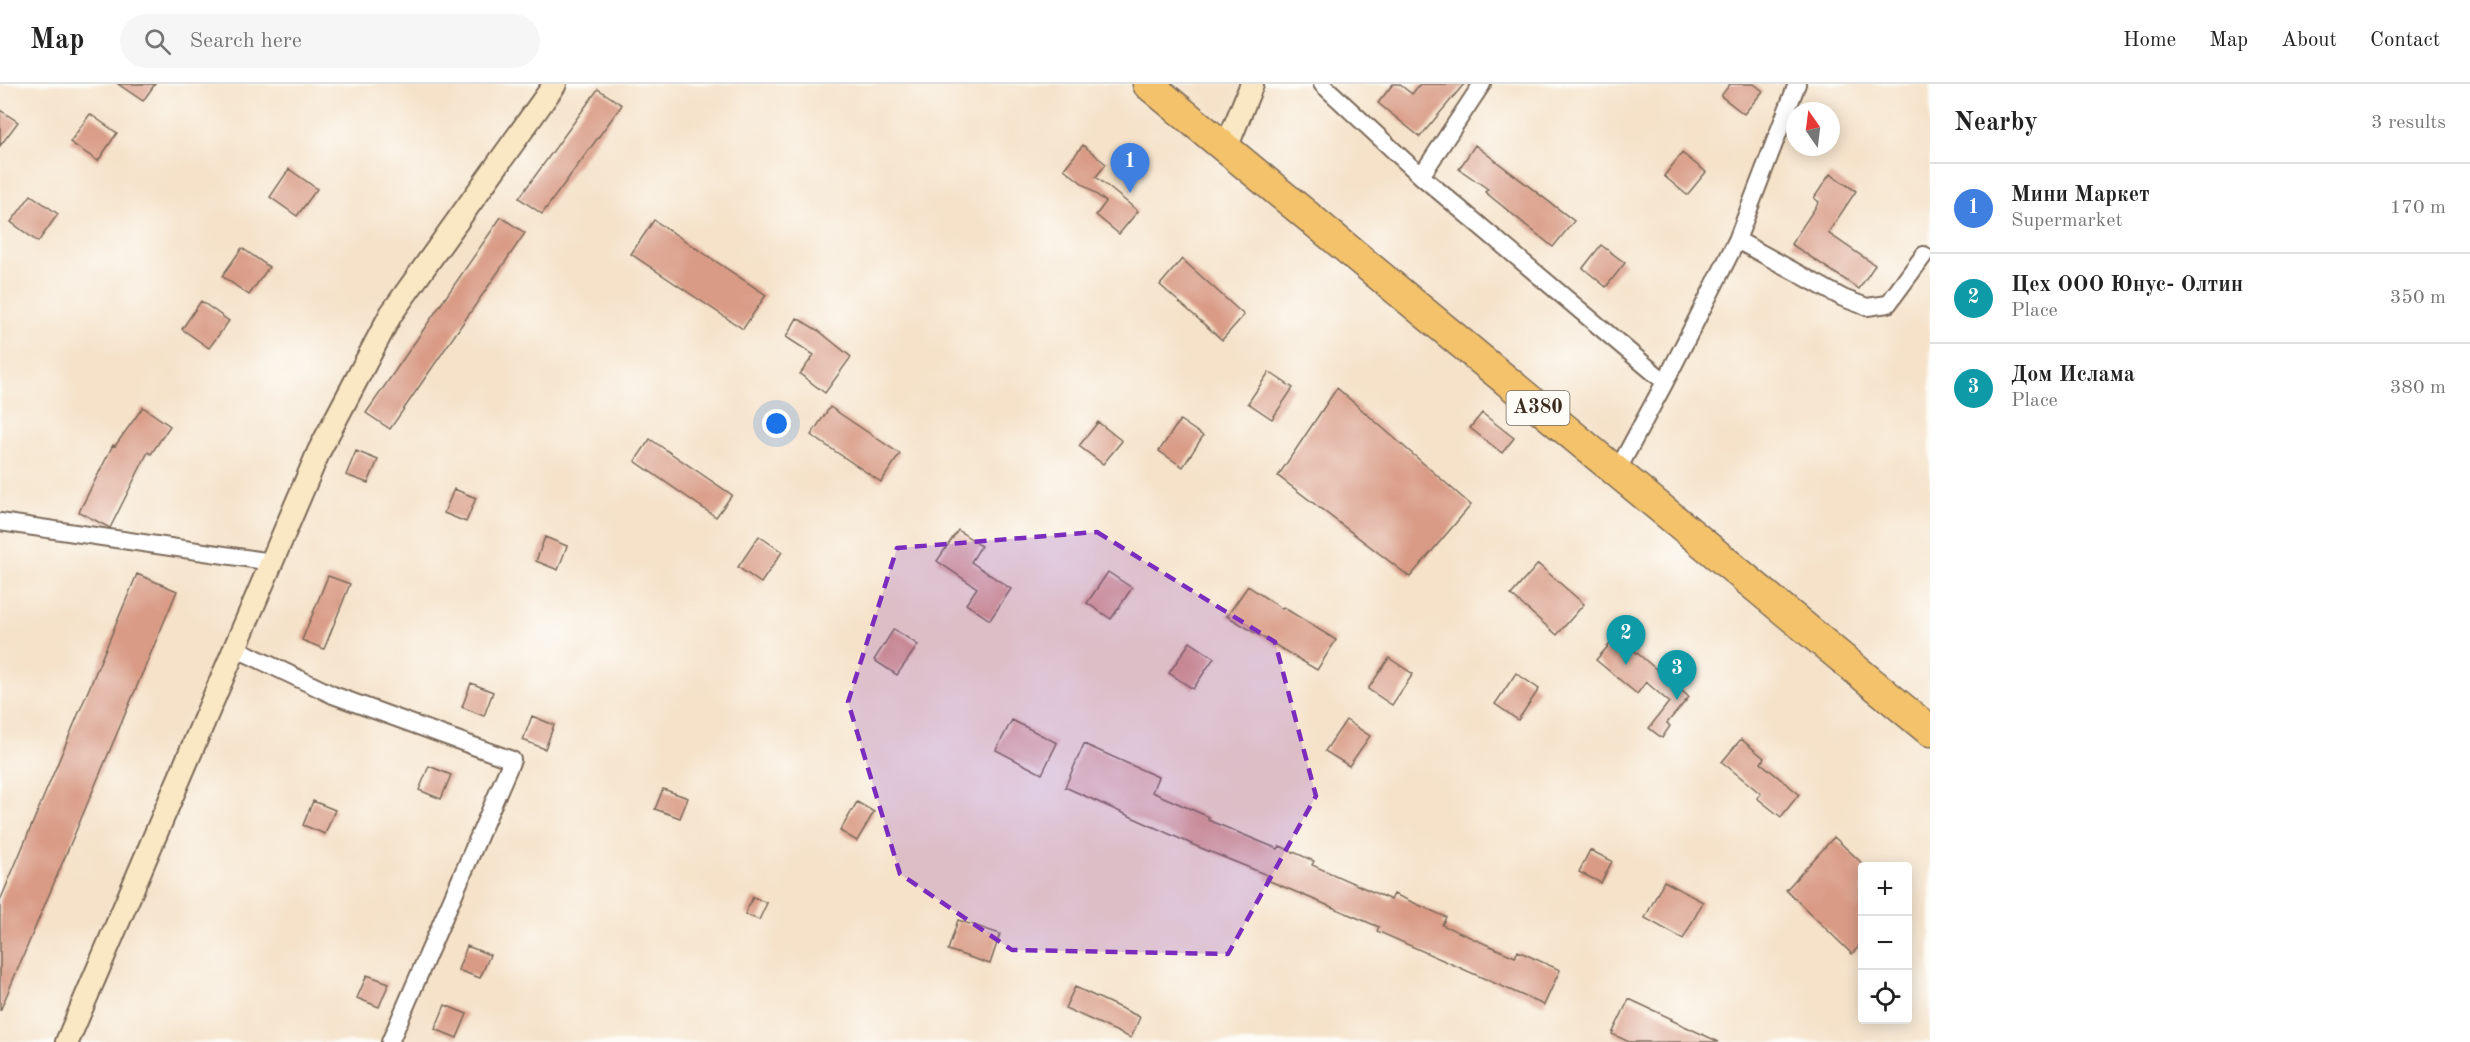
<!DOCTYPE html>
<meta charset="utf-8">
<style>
:root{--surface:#fff;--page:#f6f6f6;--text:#222;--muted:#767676;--line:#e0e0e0;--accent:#1a73e8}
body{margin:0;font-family:"Old Standard TT",serif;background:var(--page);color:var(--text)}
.controls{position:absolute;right:18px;bottom:18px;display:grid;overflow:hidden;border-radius:6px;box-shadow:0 3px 15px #0003}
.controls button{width:54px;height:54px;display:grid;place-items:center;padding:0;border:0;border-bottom:2px solid var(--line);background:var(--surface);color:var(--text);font:30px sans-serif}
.compass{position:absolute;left:1786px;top:18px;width:54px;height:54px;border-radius:50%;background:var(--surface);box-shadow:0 3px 15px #0003;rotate:346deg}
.you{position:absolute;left:777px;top:340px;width:21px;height:21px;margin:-15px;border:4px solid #fff;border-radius:50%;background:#1a73e8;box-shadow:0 0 0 9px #1a73e833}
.badge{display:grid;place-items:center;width:39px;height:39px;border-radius:50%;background:var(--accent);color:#fff;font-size:20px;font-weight:700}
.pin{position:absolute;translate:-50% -50px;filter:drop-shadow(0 2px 3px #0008)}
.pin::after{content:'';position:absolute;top:32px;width:21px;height:18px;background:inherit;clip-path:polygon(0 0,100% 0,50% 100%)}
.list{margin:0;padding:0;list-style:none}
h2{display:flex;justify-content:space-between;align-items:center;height:78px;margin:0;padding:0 24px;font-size:26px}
h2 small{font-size:20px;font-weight:400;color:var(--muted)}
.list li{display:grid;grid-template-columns:39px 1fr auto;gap:18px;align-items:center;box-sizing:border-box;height:90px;padding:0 24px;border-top:2px solid var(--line)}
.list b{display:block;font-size:22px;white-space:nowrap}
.list p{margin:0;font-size:20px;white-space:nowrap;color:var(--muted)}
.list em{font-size:20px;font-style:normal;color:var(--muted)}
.icon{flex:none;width:33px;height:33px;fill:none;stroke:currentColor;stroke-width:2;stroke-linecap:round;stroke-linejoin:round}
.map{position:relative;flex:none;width:1930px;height:958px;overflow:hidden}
header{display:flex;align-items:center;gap:36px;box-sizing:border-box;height:84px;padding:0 30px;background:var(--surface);border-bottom:2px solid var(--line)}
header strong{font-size:28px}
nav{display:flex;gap:33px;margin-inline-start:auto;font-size:21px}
.search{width:420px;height:54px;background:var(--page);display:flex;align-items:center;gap:15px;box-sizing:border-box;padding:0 21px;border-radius:33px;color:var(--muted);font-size:22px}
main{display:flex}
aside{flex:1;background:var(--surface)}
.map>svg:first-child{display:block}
.building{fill:#d99b86}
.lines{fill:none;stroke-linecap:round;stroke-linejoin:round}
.street-casing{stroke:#7c6a5a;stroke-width:20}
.secondary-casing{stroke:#7c6a5a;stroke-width:26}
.highway-casing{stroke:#7c6a5a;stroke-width:33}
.street{stroke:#fff;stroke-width:16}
.secondary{stroke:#fae7c3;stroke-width:22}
.highway{stroke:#f3c26a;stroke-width:30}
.marked{fill:#7b2cbf;fill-opacity:0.2;stroke:#7b2cbf;stroke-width:4.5;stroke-dasharray:12 8;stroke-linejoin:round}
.labels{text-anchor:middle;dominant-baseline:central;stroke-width:5;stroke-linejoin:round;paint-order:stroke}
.shield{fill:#fdfcf7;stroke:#75695f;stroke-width:1.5}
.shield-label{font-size:20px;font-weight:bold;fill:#3b2a1e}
</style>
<header>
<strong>Map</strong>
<div class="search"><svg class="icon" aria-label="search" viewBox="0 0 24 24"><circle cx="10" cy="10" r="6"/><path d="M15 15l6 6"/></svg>Search here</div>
<nav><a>Home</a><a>Map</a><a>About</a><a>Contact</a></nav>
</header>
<main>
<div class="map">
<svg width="1930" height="958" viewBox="0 0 1930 958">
<rect width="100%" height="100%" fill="#fdfcf7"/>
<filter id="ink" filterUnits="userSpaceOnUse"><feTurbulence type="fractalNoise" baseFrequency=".0167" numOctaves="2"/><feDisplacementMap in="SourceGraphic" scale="12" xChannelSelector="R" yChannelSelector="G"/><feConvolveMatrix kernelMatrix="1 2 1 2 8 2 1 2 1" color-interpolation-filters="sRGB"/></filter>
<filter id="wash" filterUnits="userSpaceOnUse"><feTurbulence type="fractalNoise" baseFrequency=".008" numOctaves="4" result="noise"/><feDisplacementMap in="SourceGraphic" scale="24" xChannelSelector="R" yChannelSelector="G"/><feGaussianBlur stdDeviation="1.35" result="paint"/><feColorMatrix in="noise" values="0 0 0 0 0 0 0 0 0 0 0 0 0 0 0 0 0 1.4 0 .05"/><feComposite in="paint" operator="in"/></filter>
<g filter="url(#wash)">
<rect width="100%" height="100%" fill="#f5e2c9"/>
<g id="blocks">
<!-- building -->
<path class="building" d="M118,0H155L143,17Z
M1393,0H1399L1412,10L1420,0H1464L1420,53L1378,19Z
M1730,0H1754L1763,7L1744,30L1721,12Z
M598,5L622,21L542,130L519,114Z
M0,26L18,38L0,62Z
M90,30L117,49L98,77L70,58Z
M1083,61L1106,80L1096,93L1138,127L1119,150L1096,131L1106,118L1064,85Z
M1475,61L1574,137L1553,163L1485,108L1488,105L1459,85Z
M1682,69L1706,88L1687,111L1664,92Z
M289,85L317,105L297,132L270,113Z
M1830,90L1856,107L1828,149L1875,181L1859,205L1791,160L1819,118L1814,114Z
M31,111L58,130L38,158L11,138Z
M501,133L525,149L390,345L366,329Z
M654,136L766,211L743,245L631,170Z
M1601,161L1625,179L1606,203L1583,184Z
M242,164L269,183L249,211L222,192Z
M1182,175L1244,231L1222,256L1160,201Z
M201,217L229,237L209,264L182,245Z
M797,234L819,247L851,273L825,309L800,290L814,271L786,253Z
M1269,288L1293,304L1272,335L1248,319Z
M1337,304L1471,421L1410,493L1278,392Z
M143,323L170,342L151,370L148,368L110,444L79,428L113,361L115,362Z
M830,323L900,370L881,398L811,351Z
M1482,329L1514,354L1502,369L1470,344Z
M1180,336L1203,352L1183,383L1159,367Z
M1098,338L1122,357L1103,380L1079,362Z
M650,355L732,411L716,433L635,377Z
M356,367L378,376L368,399L346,391Z
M454,405L476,414L466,438L444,429Z
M958,446L981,462L971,478L1011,505L990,536L966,520L977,504L937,477Z
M759,452L782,468L761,499L738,483Z
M545,453L567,462L558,486L536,477Z
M1538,480L1584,520L1557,551L1511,511Z
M1108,488L1132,504L1111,535L1087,519Z
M137,490L177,507L0,927V817Z
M328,492L350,500L324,565L302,556Z
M1248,502L1282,525L1283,523L1336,556L1317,586L1227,532Z
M894,545L918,561L897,591L874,576Z
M1617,552L1689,613L1667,639L1670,642L1662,654L1649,644L1669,618L1646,598L1637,610L1596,576Z
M1190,558L1214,574L1193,605L1169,589Z
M1389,574L1413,590L1392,621L1368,605Z
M1516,589L1539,605L1518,636L1495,620Z
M471,599L493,608L484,632L462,623Z
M532,632L554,641L545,665L523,656Z
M1012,636L1057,659L1042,690L996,666Z
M1346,636L1370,652L1349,682L1325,667Z
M1741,655L1764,674L1761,679L1799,710L1781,733L1757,714L1761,710L1722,678Z
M1084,660L1158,693L1152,708L1209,733L1208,736L1278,765L1280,762L1314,777L1312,781L1391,816L1394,810L1446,833L1442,841L1515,873L1518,867L1560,886L1544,921L1377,847L1379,843L1265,795L1267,791L1196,762L1065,703Z
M429,682L451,691L441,715L419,706Z
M663,705L688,714L680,734L655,725Z
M313,717L335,726L325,750L303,741Z
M857,718L874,728L857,757L840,747Z
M1834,753L1863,780V858L1852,870L1786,806Z
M1590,766L1612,777L1601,799L1579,788Z
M1664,797L1703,818L1683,855L1645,834Z
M753,813L767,819L759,836L745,830Z
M958,836L1000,850L990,880L948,866Z
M467,862L490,871L480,894L458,886Z
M367,891L389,899L379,923L357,914Z
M1075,903L1140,933L1131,954L1065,924Z
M1629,915L1672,935L1671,936L1719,958H1629L1612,950Z
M445,921L467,930L457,954L435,945Z"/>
</g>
</g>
<g filter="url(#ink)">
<use href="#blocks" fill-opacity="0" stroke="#7c6a5a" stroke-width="1.5"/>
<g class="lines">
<defs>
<path id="street" d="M1322,0L1421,92L1665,298
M1421,92L1482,0
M1737,156L1843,214L1867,223L1888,220L1924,171
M1616,389L1665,298L1737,156L1797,0
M0,438L272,478
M235,564L333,611L512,676L390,958"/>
<path id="secondary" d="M1226,64L1252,0
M67,958L319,367L391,230L555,0"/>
<path id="highway" d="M1148,0L1930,647"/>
</defs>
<!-- street casing -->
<use href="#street" class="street-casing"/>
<!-- secondary casing -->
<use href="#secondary" class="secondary-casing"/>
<!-- highway casing -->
<use href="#highway" class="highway-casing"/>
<!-- street -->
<use href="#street" class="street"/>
<!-- secondary -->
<use href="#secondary" class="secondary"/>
<!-- highway -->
<use href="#highway" class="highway"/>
</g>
</g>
<!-- marked area -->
<path class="marked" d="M1097,448L1275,558L1316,712L1228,870L1012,866L900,790L848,618L897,464Z"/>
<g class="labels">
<!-- shield labels -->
<rect class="shield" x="1506.5" y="307" width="63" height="34" rx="4.5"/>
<g class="shield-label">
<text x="1538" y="324">A380</text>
</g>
</g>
</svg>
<div class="controls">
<button>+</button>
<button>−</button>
<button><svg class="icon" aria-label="locate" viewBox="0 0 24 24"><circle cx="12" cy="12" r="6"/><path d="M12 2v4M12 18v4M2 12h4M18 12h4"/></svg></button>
</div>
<svg class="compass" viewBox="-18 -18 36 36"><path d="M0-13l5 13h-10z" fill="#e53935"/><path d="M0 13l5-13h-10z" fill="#767676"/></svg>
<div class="you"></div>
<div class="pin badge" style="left:1130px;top:109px;background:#3f7fe0">1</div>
<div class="pin badge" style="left:1626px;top:581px;background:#0f9aa8">2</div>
<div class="pin badge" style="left:1677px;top:616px;background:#0f9aa8">3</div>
</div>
<aside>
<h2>Nearby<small>3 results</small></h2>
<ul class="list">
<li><span class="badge" style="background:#3f7fe0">1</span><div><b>Мини Маркет</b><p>Supermarket</p></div><em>170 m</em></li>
<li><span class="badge" style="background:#0f9aa8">2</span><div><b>Цех ООО Юнус- Олтин</b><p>Place</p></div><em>350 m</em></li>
<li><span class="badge" style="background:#0f9aa8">3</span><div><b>Дом Ислама</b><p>Place</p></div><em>380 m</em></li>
</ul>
</aside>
</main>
